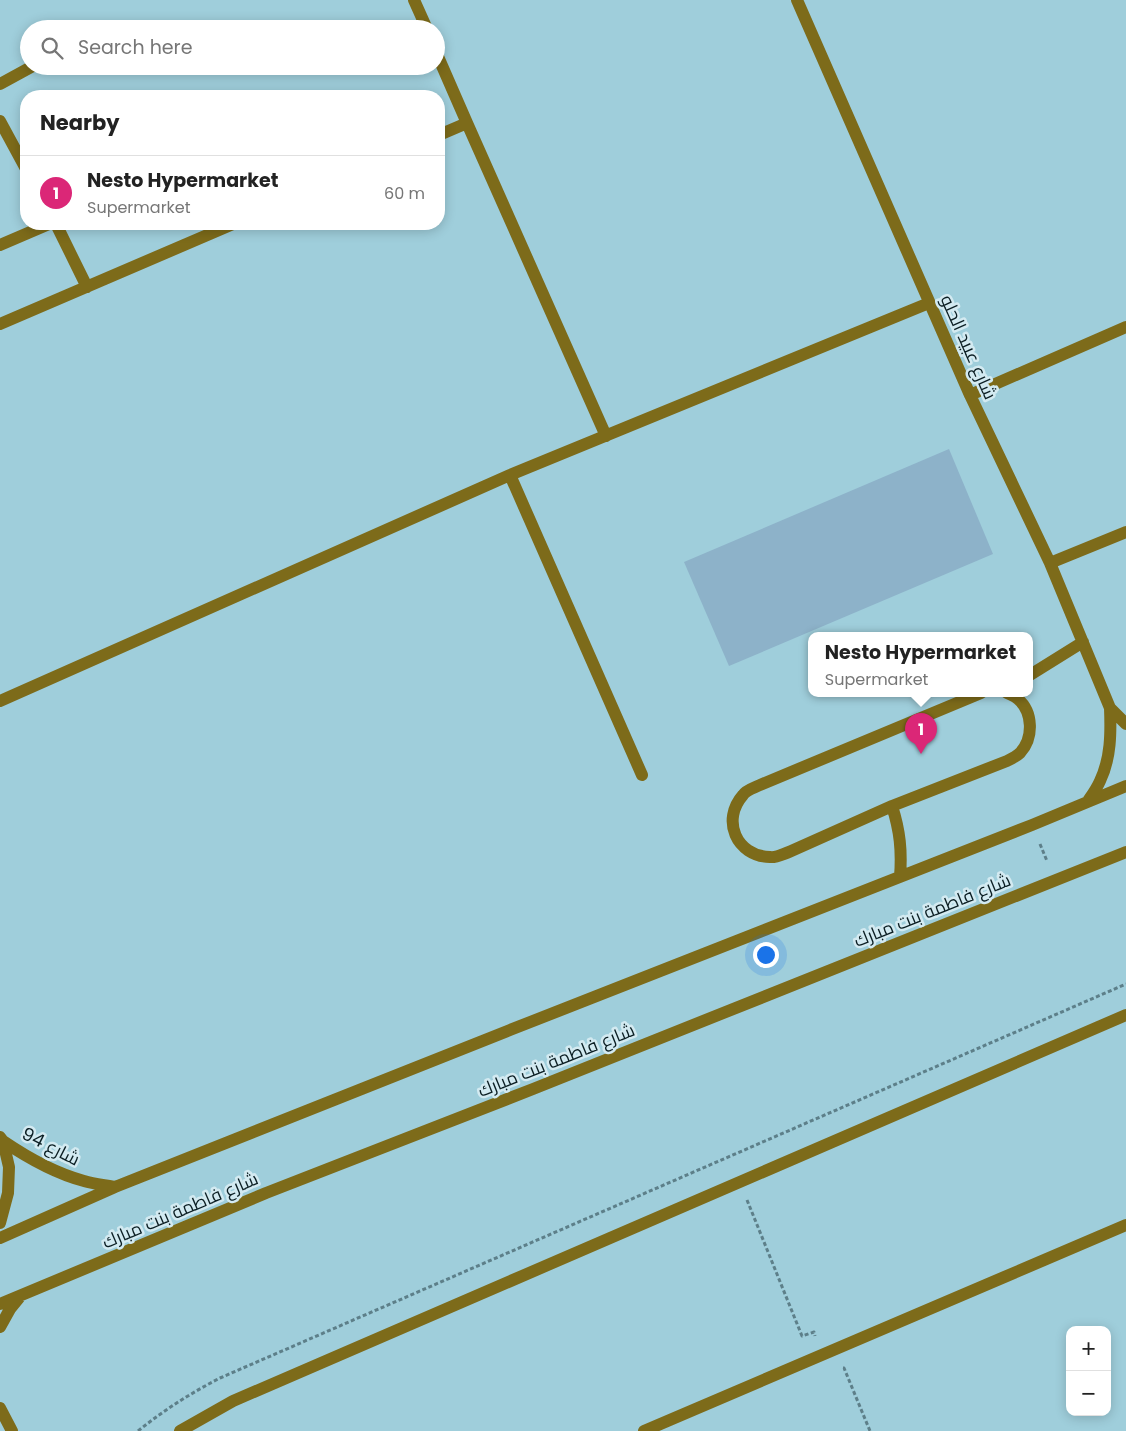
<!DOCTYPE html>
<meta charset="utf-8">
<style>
:root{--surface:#fff;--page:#f2f2f2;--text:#222;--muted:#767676;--line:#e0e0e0;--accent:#db2777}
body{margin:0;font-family:Poppins,Cairo,sans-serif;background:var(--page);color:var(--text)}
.controls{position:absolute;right:15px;bottom:15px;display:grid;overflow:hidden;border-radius:10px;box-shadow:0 2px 12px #0003}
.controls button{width:45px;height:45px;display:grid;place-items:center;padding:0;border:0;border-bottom:1px solid var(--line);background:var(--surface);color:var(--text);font:25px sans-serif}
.you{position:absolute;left:765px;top:954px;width:18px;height:18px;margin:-12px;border:4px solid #fff;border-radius:50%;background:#1a73e8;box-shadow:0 0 0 8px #1a73e833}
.badge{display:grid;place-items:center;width:32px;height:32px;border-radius:50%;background:var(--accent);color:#fff;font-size:16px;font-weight:700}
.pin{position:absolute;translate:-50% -41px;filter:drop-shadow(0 1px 2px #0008)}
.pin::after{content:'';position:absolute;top:26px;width:18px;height:15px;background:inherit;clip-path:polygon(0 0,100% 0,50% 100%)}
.popup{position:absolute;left:808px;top:632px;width:225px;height:65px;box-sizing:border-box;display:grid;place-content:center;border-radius:10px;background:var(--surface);filter:drop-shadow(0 1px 4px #0005);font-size:16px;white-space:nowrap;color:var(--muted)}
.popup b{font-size:19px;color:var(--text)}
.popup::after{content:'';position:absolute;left:50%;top:100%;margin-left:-10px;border:10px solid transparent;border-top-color:var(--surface)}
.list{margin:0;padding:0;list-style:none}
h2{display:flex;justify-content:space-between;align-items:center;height:65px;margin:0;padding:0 20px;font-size:21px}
h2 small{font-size:16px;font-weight:400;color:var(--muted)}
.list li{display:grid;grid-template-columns:32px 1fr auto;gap:15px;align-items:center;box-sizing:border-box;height:75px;padding:0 20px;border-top:1px solid var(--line)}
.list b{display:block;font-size:19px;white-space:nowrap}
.list p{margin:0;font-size:16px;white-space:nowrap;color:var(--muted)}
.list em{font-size:16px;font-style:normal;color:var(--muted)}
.icon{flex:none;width:28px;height:28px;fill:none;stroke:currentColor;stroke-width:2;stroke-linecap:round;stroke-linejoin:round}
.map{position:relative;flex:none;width:1126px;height:1431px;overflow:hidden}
.search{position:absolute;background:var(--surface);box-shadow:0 2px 12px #0003;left:20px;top:20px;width:425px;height:55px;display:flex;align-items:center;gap:12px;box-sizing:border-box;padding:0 18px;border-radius:28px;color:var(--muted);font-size:19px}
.panel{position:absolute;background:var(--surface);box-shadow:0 2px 12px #0003;left:20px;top:90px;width:425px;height:140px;border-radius:20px}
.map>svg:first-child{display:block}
.building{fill:#8db2c9}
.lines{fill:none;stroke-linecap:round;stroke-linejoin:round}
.path{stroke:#5d7f89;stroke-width:3;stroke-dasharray:4 2.5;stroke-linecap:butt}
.minor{stroke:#7d6b1a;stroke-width:12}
.labels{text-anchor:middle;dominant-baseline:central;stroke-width:5;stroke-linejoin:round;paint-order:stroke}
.street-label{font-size:18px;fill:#0b1e23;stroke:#d3eaf1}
</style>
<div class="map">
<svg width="1126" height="1431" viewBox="0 0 1126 1431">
<rect width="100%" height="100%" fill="#9fcedb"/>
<!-- building -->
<path class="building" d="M949,449L993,554L729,666L684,562Z"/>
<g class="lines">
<!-- path -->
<path class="path" d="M1040,844L1047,861
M747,1200L802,1336L814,1332L815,1336
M843,1368H844L870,1431
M138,1431C164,1410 191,1393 220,1378L1126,984"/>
<!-- minor -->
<path class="minor" d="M414,0L427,29
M797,0L970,395L1050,563L1110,708C1111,733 1111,758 1100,781C1097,788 1092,795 1088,801
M436,52L467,123L606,436
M0,84L33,66
M0,121L26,169
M439,135L467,123
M56,224L87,287
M0,245L49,224
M0,324L233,224
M970,395L1126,327
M510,475L642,775
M1050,563L1126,532
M1030,675L1083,642
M981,693L760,785C754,788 746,790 743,795C721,820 736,856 770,857C776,858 783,854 789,852L892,806L1007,761C1011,759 1017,756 1020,753C1034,738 1033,712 1018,699C1015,696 1011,695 1007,693
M0,701L510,475L929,303
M1110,708L1126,724
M892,806C900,831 902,851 900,877
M0,1137L3,1141C28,1158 54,1173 84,1181C94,1184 105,1185 115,1187
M0,1223L8,1193L9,1167L3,1141
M0,1238L115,1187L510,1030L1032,825L1126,786
M0,1304L266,1193L533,1089L1126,852
M0,1327L10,1309L19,1298
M0,1408L12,1431
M180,1431L233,1401L1126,1015
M644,1431L1126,1225"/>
</g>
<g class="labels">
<!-- street labels -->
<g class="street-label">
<text transform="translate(969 347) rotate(66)">شارع عبيد الحلو</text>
<text transform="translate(932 910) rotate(-22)">شارع فاطمة بنت مبارك</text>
<text transform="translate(556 1060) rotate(-22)">شارع فاطمة بنت مبارك</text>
<text transform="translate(51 1146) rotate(27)">شارع 94</text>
<text transform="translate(180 1210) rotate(-23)">شارع فاطمة بنت مبارك</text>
</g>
</g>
</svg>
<div class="controls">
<button>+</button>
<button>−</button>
</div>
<div class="you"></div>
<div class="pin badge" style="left:921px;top:754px">1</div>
<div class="popup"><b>Nesto Hypermarket</b>Supermarket</div>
<div class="search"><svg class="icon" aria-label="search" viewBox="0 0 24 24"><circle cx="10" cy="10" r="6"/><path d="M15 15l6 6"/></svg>Search here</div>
<section class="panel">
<h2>Nearby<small></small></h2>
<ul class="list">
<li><span class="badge">1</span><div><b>Nesto Hypermarket</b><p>Supermarket</p></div><em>60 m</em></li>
</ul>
</section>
</div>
